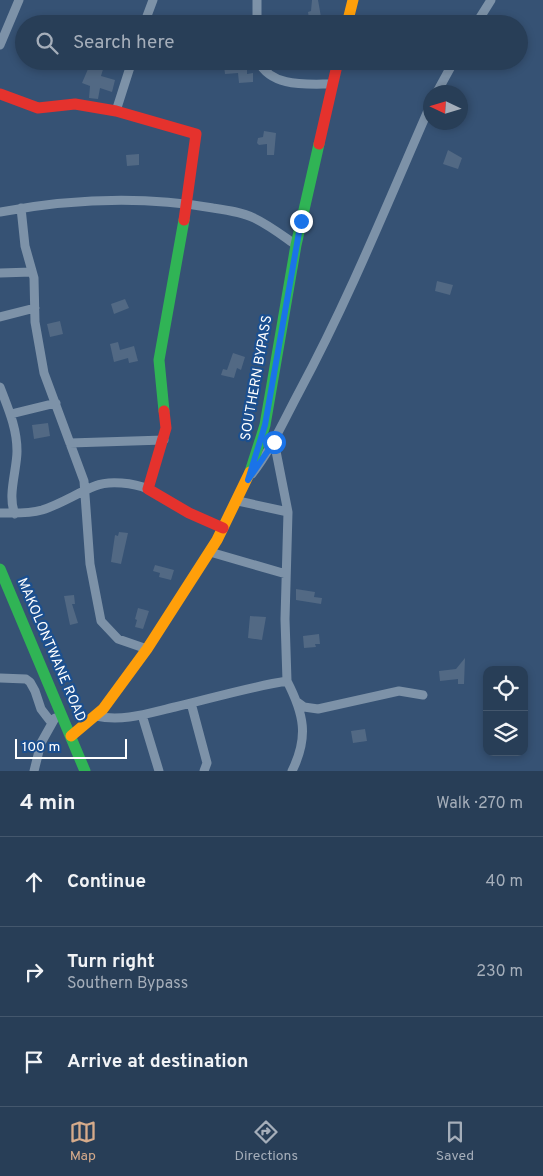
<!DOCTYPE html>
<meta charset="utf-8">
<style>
:root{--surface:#283e57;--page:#344961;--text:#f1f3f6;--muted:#a5aeba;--line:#44576d;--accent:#d6ab8b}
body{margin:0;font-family:Overpass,sans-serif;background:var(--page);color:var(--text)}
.controls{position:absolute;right:15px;bottom:15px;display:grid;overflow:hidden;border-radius:10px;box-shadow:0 2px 8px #0003}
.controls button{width:45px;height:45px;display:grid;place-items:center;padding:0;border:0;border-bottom:1px solid var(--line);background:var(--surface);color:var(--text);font:25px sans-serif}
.compass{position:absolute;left:423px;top:85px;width:45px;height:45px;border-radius:50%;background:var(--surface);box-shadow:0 2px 8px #0003;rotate:274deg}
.scale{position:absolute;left:15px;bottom:12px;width:112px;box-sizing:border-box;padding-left:5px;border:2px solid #fff;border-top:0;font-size:14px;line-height:18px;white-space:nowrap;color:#fff;-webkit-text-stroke:4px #1b4f8f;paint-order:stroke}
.stop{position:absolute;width:15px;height:15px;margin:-11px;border:4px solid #1a73e8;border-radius:50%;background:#fff}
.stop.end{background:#1a73e8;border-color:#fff;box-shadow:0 1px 5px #0008}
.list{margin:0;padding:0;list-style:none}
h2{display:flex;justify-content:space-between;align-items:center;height:65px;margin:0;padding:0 20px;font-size:21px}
h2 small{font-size:16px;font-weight:400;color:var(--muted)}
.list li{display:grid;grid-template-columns:32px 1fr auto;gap:15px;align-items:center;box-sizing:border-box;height:90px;padding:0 20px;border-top:1px solid var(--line)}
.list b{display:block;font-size:19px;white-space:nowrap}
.list p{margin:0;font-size:16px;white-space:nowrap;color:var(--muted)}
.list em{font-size:16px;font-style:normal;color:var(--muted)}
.icon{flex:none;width:28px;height:28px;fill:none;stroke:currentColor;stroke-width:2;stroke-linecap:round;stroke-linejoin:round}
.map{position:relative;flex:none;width:543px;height:771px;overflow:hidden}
.search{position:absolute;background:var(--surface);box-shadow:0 2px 8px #0003;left:15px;right:15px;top:15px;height:55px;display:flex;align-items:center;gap:12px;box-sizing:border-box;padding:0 18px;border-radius:28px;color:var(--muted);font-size:19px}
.sheet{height:335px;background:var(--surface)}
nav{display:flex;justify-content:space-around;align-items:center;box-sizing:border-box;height:70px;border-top:1px solid var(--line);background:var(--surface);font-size:14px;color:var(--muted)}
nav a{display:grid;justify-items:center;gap:2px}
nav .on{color:var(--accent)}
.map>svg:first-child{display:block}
.building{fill:#526984}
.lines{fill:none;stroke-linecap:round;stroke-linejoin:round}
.street{stroke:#7d92a8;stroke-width:9}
.fast{stroke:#30b455;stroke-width:11}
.slow{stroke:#ff9f0a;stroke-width:11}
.jam{stroke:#e5322d;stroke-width:11}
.route{stroke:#1a73e8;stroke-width:6}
.labels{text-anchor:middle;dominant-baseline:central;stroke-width:4.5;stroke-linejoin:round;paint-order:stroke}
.street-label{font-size:14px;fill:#fff;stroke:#1b4f8f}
</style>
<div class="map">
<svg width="543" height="771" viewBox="0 0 543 771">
<rect width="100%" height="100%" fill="#365274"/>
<!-- building -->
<path class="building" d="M312,0H318L321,17L309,19L308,12L311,11Z
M239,61H247V74L253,73V82L239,83L238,73L225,74L224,65L239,64Z
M91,62L104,66L101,76L115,80L112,92L100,88L98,99L89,98L90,86L82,83Z
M264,131L276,133L274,155H267V144L259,145L257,143L258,138L263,137Z
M448,150L462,158L458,169L443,164Z
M139,154V165L127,166L126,155Z
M437,281L453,285L450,295L435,291Z
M125,299L129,308L114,314L111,304Z
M60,321L63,334L50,337L47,324Z
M118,342L120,350L134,346L138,361L129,363L128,358L114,362L110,344Z
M233,353L245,357L241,370L237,368L234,378L221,375L223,369L227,370Z
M48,423L50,436L34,439L32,425Z
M119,532L128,533L121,564L111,562L115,535L118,536Z
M155,565L174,570L171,580L159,577L160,573L153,571Z
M296,589L315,592L314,597L322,598L321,604L296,600Z
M74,595L75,604H72L78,623L70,625L64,596Z
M138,608L149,611L143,629L135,627L137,620L135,619Z
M250,616L266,617L262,640L248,638Z
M319,634L320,644H315L316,647L304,648L303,636Z
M465,658L464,684H458V679L440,681L439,671L456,669Z
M365,729L367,741L353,743L351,731Z"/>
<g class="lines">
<!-- street -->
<path class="street" d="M144,24L153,0
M257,24V0
M476,24L491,0
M0,45L19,0
M258,61C272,88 306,84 332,84
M437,92L454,61
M116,111L132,61
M21,208L25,246L34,278L35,322L44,373L84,481L90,564L101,621L118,639L147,649
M0,212C70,199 144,196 213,208C227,210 242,212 254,218C269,225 283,236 296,245
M0,273L32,272
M0,317L35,308
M0,387C8,408 17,428 17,451C17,470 7,496 15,514
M11,414L56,403
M274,441L288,512L285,619L287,681
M70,443L164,440
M252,474C272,448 284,420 299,392C349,299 388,202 430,106
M238,501L288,512
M0,513C15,513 28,514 42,510C61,504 77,493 95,486C109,480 134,483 148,489
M210,552L286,574
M0,678L26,679L30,682L35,691L41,709L51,722
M297,702L304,707L318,709L399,691L423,695
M191,703L207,763L204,771
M142,715L159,771
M96,716C123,722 149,713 175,707C213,698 249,687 287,681C304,714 309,737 292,771
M34,771L41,743L55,718"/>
<!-- fast -->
<path class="fast" d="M164,411L159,360L184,220
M250,472L265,425L296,245L319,144
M0,569L85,771"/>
<!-- slow -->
<path class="slow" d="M347,24L353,0
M71,736L103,709L147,649L217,540L250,472"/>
<!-- jam -->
<path class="jam" d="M0,94L38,108L75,104L116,111L196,134L184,220
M319,144L338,61
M164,411L166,428L148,489L189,513L223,528"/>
</g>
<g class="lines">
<!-- route -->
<path class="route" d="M274,442L248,480L265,425L301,221"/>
</g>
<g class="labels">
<!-- street labels -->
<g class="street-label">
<text transform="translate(257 378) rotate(-80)">SOUTHERN BYPASS</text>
<text transform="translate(51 650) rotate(67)">MAKOLONTWANE ROAD</text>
</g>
</g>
</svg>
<div class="controls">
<button><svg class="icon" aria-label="locate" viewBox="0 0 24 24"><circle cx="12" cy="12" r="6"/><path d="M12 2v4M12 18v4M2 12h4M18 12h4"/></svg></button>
<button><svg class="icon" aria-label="layers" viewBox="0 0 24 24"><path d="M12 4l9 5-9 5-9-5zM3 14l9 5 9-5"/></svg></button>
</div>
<svg class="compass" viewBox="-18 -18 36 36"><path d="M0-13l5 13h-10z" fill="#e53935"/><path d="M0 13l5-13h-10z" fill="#a5aeba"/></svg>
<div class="scale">100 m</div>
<div class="stop" style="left:274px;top:442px"></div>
<div class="stop end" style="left:301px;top:221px"></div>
<div class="search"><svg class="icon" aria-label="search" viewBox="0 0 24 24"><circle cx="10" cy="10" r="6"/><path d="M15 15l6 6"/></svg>Search here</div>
</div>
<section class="sheet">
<h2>4 min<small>Walk · 270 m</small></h2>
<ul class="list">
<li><svg class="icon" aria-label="ahead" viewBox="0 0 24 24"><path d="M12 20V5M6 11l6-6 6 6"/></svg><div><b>Continue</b></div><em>40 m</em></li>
<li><svg class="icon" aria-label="right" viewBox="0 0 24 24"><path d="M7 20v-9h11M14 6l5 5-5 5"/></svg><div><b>Turn right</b><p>Southern Bypass</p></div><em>230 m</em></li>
<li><svg class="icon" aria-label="arrive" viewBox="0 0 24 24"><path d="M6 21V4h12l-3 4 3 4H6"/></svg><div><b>Arrive at destination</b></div></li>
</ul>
</section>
<nav>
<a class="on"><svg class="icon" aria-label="map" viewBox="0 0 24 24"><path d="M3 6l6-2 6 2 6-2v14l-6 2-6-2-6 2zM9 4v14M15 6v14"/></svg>Map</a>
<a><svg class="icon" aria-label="directions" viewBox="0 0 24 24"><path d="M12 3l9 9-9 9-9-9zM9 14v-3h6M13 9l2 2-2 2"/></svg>Directions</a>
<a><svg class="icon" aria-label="saved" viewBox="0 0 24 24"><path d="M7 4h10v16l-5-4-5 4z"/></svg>Saved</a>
</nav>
